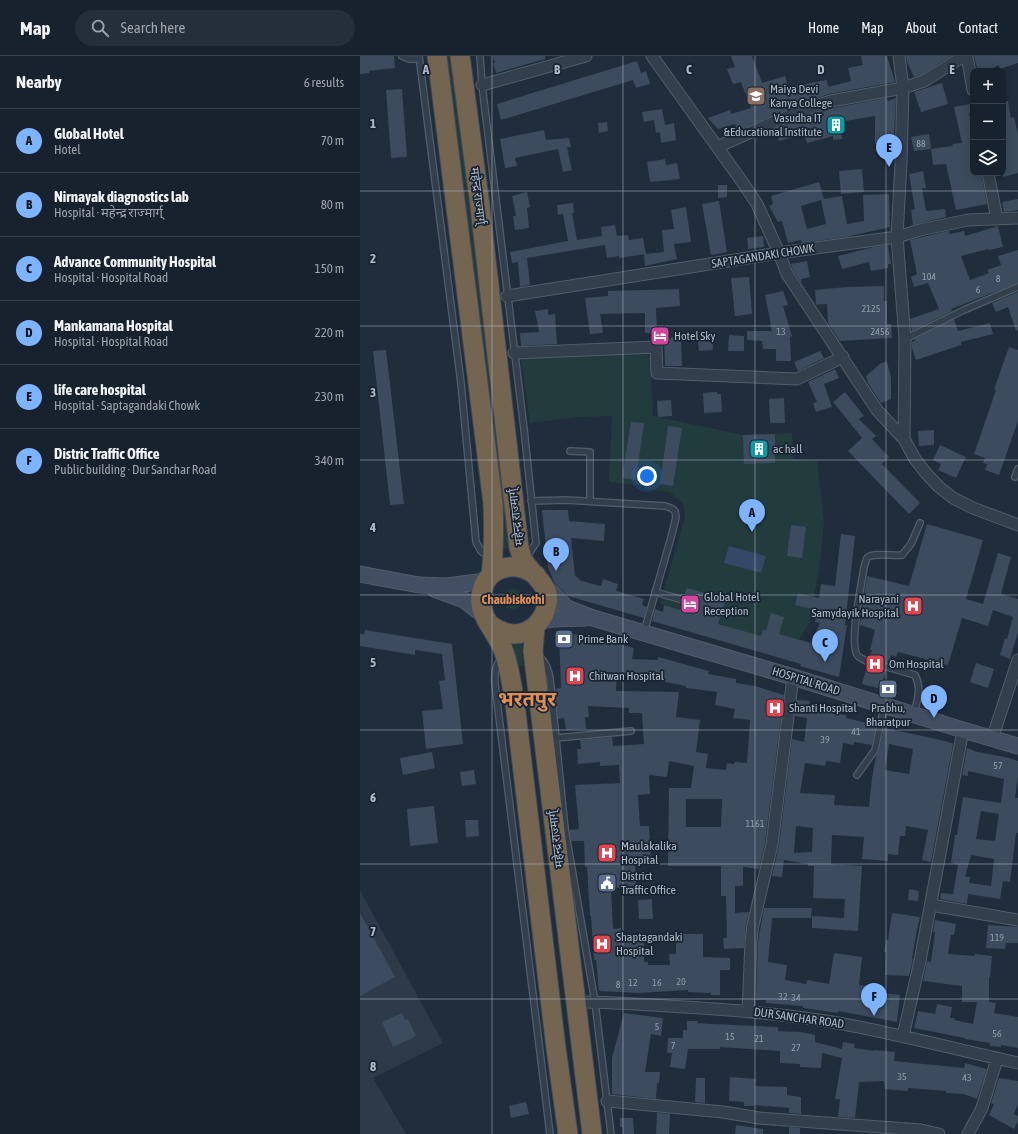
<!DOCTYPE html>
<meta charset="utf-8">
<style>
:root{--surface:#18222e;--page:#252f3a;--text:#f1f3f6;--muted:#9fa4aa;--line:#363f4a;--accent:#7eb3ff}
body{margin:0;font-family:"Asap Condensed","Noto Sans Devanagari",sans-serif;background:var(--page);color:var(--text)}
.controls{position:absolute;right:12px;top:12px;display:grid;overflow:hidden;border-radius:8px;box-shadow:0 2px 10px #0003}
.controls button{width:36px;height:36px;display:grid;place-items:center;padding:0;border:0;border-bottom:1px solid var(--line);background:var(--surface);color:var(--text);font:20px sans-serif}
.you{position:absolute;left:287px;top:420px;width:14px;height:14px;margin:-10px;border:3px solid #fff;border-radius:50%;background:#1a73e8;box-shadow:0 0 0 6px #1a73e833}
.badge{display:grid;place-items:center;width:26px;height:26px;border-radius:50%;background:var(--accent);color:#111;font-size:13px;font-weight:700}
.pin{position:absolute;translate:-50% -33px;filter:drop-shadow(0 1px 2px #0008)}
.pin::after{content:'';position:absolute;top:21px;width:14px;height:12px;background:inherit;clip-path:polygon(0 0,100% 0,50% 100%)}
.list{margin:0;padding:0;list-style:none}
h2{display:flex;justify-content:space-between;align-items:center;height:52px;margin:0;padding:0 16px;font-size:17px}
h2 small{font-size:13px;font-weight:400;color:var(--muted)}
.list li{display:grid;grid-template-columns:26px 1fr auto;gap:12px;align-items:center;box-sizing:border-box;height:64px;padding:0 16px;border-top:1px solid var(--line)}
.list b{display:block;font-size:15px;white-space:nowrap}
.list p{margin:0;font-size:13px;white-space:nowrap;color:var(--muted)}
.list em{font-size:13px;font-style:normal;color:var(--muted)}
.icon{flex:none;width:22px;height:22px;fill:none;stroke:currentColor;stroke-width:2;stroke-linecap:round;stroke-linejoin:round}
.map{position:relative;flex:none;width:658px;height:1078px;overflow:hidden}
header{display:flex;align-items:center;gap:24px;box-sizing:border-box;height:56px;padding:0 20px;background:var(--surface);border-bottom:1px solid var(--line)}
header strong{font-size:19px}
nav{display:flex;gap:22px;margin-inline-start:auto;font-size:14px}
.search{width:280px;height:36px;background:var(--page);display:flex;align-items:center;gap:10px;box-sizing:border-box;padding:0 14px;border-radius:22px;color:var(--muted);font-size:15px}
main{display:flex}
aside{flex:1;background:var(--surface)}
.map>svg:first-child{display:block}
.airport{fill:#2e3a4a}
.green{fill:#223c3e}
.water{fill:#324967}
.building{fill:#3c4b5d;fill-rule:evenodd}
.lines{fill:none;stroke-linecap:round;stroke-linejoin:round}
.lane-casing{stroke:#525d6b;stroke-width:8}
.street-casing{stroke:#525d6b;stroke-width:13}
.secondary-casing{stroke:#525d6b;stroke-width:17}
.highway-casing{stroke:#3f4a58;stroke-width:21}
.lane{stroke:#343f4d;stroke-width:5.5}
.street{stroke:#343f4d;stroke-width:11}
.secondary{stroke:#424e61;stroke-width:15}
.highway{stroke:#746550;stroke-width:19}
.grid{fill:none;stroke:#afbac9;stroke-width:1;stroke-opacity:0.55}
.labels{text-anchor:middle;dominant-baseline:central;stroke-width:3.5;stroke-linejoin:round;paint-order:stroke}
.number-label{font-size:10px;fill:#929eae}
.poi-label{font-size:12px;fill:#afbac9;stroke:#192432;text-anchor:start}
.street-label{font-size:12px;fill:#afbac9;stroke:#192432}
.neighbourhood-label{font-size:13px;font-weight:bold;fill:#df8e55;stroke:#192432}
.town-label{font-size:20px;font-weight:bold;fill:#df8e55;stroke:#192432}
.grid-label{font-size:13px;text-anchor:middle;font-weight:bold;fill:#afbac9;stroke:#192432;stroke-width:3.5;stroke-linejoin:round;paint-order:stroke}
</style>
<header>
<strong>Map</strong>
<div class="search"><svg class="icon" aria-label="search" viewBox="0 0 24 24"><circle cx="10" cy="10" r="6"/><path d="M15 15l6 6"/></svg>Search here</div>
<nav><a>Home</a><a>Map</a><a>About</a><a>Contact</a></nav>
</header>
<main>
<aside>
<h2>Nearby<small>6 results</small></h2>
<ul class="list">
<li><span class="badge">A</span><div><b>Global Hotel</b><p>Hotel</p></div><em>70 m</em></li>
<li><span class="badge">B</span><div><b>Nirnayak diagnostics lab</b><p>Hospital · महेन्द्र राज्मार्ग्</p></div><em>80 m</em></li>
<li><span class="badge">C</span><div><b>Advance Community Hospital</b><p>Hospital · Hospital Road</p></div><em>150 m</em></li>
<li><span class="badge">D</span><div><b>Mankamana Hospital</b><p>Hospital · Hospital Road</p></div><em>220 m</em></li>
<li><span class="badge">E</span><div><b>life care hospital</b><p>Hospital · Saptagandaki Chowk</p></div><em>230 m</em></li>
<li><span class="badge">F</span><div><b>Distric Traffic Office</b><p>Public building · Dur Sanchar Road</p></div><em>340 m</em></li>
</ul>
</aside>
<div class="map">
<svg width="658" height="1078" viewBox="0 0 658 1078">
<rect width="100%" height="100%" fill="#202d3d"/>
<!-- airport -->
<path class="airport" d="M0,834L83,987L13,1022L46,1078H0Z"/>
<!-- green -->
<path class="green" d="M84,0H91L152,492H143Z
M286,297L290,301L293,360L383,379L432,377L433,403L457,405L464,467L459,513L450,565L439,584L315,571L320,554L300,548L325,461L323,447L309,436L284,433V430L249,426L252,360L217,361L170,367L161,302Z
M143 543a10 10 0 1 1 20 0a10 10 0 1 1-20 0Z
M162,587L163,610H158L153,589Z"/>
<!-- water -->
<path class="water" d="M369,490L406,500L401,517L364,507Z"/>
<!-- building -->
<path class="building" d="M0,0H34L35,12L9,15V17L0,18Z
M133,0H185V3L136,17L133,7H135Z
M371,0H392L402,27L425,20L428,31L467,24L468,31L491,25L488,12L503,9L501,0H527L535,26L469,38L434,50L377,75L375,68L358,73L348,62L370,54L371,58L391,52L381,26L373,28L367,13L375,11Z
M546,0H591L561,19L554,21L547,6Z
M614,0H658V7L640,13L639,9L627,15H618Z
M277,5L281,17L286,15L290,28L276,32L273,24L141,64L137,48Z
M582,27L588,48L561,56L554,36Z
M42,33L47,101L31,102L26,34Z
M527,42L528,45L536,42L533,97H521V88H515V60L480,66L482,83L473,84V80L447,87L444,78L419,85L416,73L439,63L473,52Z
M648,45L651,62L654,61L658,79V117L643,121V80L645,79L643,70V46Z
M610,48L612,57H609L613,75V117H621L627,148L596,154L586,108L573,109L571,93L593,90L592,88L602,87L594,51Z
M302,53L305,69L314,67L316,84L301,87L300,76L296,77L294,64L284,66L282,56Z
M247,66L248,75L239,77L238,67Z
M184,74L186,84L209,82L211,91H207L212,114L203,116L198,93L155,102L157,110L145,112L140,83Z
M569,78L571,93L554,95L551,81Z
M305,103L306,109L317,107L320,123L290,126L287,106Z
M502,113L504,136L481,138L479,115Z
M563,115L566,132H562L566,155L585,153L586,161L553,169L551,154L555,153L549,118Z
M459,126L464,143L482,140L487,168L504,165L503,139L529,138L530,171L486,181L442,187L441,184L428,187L422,165L418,166L409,150L413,148L411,140ZM461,144L466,168L447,173L441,150Z
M358,129H367V141L358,142Z
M167,136L170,151L167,152L169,172L155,174L153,160H156L152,140Z
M658,143V154L644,156L642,146Z
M359,145L367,196L351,199L342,148Z
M213,147L214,157H212L217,184L242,180L241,171L255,169L257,180L268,179L269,184L283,182L286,198L259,202V200L247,202L245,189L167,202L170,229L160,231L158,206L152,207L150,196L208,185L203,158L198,159L197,149Z
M326,151L331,186L314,188L317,203L285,210L284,198L304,196L302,174L314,173L311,154Z
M638,170L643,191L629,194L628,193L601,200L610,224L629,217L627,214L641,209L638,200L658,194V227L591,253L592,255L552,275L550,263L579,253L568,227L554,231L551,221L557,218L550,184L588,175H589L590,178L604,175L605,180Z
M403,180L404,191L388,193L387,182Z
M528,189L531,208H528V212L511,215L509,206L482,213L478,200L514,191Z
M447,205L450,221L441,223L442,228L433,215L431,208Z
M389,221L392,258L375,260L371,222Z
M524,230V245H527V268H531L532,282L480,285L468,267L467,248L456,249L455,234L486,231Z
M319,233L320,250L296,252L297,277H285V257L240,258L243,277L230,278L225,242L248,240V235Z
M423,235L428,249L423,250L432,280L430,281L431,305H416V293H403L402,285L387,284V275H412L410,269H411L405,239Z
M658,236V274L656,275L648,251L636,256L632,247Z
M188,253V259L195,258L197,288L161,290L160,277L179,276L175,255Z
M594,263L598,275L630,267L633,278L601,286V289L556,304L552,292V286L555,285L554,283Z
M352,276L353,294L339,295L337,278Z
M369,279L384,280V295H368Z
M321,281L322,310H305L304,282Z
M649,291L658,294V365L639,419L625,414L627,408L623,407L625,402L614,398L636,334L634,333Z
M26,294L44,448L30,449L13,295Z
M460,295L464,302L438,315L434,306Z
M527,306L531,322V343L521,347L508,327L506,320L521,307Z
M475,313L479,322L464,328L472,351L456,356L453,347L457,346L448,326Z
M357,336V338H361L362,356L344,357L343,337Z
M485,336L504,360L499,363L516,380L512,383L529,401L522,408L560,447L549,458L488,395L502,382L473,346Z
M424,342L425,367H410L409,343Z
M311,344L312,360L298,361L297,345Z
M271,366L284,367L276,424L262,422Z
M308,370L322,372L313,430L300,428Z
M574,374V389L559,390L558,375Z
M415,378V407L384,408L383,379Z
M580,389L606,401L596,422L578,414L581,408L573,404Z
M182,454H208L209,465L245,468L244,485L211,482L215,519L221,525L241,530L243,523L258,528L256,535L284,543L282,549L287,551L284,562L208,540L194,526L188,511Z
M567,468L623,484L606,543L623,548L638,497L651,501L641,538L658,543V576L650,603L640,599L645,582L647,583L653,561L633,554L628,570L602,562L588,609L538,596L536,601L531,599L529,607H526L523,609L524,614L526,615L521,633L502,628L507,610H510L512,607L509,602L512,594H510L515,574L500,569L507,520L549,530Z
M431,469L446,471L442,502L427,500Z
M481,478L495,480L485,569H487L479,621L440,610L441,608L292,565L295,553L303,556L304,549L320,554L322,548H324L327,546V543L324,540L327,532L366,543L358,568L401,580L403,573L406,575L411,557L424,561L419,578L451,587L460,567L455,566L457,554L435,549L438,537L459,542L461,528L475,530Z
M5,574L92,588L103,688L66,693L62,655L83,653L79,625L85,624L82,598L55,594V599L0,590V578H4Z
M199,577L220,579L255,589L256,587L274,592L272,603L298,604V601L349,615L348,618L376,623V627L395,630L424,639L405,787L399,813L383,811V830H375V857L389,856L386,868L384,892L364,893L363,882H367L366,840H361V810H308L309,732H331L334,710L309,705L307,721L289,719L290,738L278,739L280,770H289L291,806L275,807L276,830L251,832L253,873L261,872L262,884L284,883V906H288V909H310L309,898H316V878H343V901L370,902V914H360V939H351V937L328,936V934L278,937L239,935L236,904H234L231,860H230L227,811H225L224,785H211L209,774L219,773L215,729L260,727L259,709L240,710V706L218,708L217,693H221L220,684L252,681L253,690L284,688L282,657H269V652L228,650L229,661H225L226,673L206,674L204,662L198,663L195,633L201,632ZM257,617L326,630V632L357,636L355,649L375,653L373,662L390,664L387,707L375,706L374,708L367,707L366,714L346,712L348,698L336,696L340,664L316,661L319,636L256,635ZM326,743H362L361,771H326Z
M616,607L634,613L628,632L610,626Z
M437,644L450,645L449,650L464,652L463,656L486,659V662L516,669L512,689L494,686V689L483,687L480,707L466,705L465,710L445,707L440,737L475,739L474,749L509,751L512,722L516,700L519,695L524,672L572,682L592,687L593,689L571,806L562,804L568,774L546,770L545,780H540L538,799L528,798V805L502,803L504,781L472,779L471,808L502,810L498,875L452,872V860L484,862L485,843L453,842L454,810H448V808L424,804L422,821L412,820L419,789L432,683L444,686L447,662L435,660ZM529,688L553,693L549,718L525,714ZM436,770L453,772L452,796L434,797Z
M607,692L613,694V695L649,702L658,705V720L655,742H658V777H656L650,826L643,825L640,843L608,838L607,848L580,843L581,837L593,838L598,809L591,807L595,779H597L603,741L641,747L644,723L608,715V720L602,719ZM621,755L639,758L635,785L616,783ZM611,799L634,803L631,830L609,827L610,821H605Z
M72,696L75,712L43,719L40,702Z
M114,714L116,728L102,730L100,716Z
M74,750L78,787L50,790L47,753Z
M105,764H118L119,780L106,781Z
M549,833L559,835L558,845L548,844Z
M292,843L293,863H279L278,844Z
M404,852H452L451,862H412L408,906L427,909L425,924L446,928L447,924L469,928L474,897L502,901L499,929L519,932L518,936L540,939L537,966L478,955V957L443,952V950L406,947V944H396L398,886Z
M0,857L35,921L0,940Z
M532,857L560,861L557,873L552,903H553L549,920L525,919L526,896H524L526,884H528Z
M575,864L596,868L594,879H591L588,898L615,900V898L632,900L630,921H629V946L636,947L634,957L658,961V992L641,989V991L630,990V987L605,983V982L554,972L558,955L575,958L577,948L592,951L590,962H595L594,964L613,968L617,946H602V930L563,925L567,905L571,906L575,876H573Z
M628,869L658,871V887H646L645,893L626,892Z
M42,957L45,964L48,963L56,980L33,991L22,966Z
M264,957L303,962L301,980L291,978L285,1016H300L299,1027H297L296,1043L252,1038V1002Z
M327,965H338L337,967L351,968L418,971V975L441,976L455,979V986L482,993L483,986L495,988L494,992L514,995V994L535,996L534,1005L604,1012L605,1007L627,1013L617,1043L604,1038L586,1037V1035L548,1032V1035L525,1033L524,1025L499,1026L495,1062L478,1061L480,1043H475L482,1002L462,997L461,1012L440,1011V1008L420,1007V995L360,991V993H328L325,1013L310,1011L312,997H307L308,982H323V974H327Z
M370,1021L396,1023L395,1030L427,1031V1039L441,1041V1058L429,1057V1052L394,1049V1050H384V1046L369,1045Z
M336,1022H345V1047L335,1046Z
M639,1022L658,1025V1048L654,1058L658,1060V1065L654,1073L629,1059L634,1048L631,1047Z
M166,1046L169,1058L151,1062L149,1050Z
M297,1057L310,1058L309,1078H296Z
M260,1062H273L274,1078H263V1071H260Z
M376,1069L403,1073V1078H375Z
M429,1071L440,1072V1078H429Z"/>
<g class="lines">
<defs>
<path id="lane" d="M42,0L49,3H59
M59,0L101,327L116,486L121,495L129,501
M120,0L122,29L164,373L176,487L170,496L164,500
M545,283L604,254L658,231
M210,395L230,396V445
M655,421L658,413
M171,445L206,444L305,450L311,452L315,455L316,461L312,478L284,576
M295,536L323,544
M178,599C186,606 188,612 190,622L205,773L235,946L251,1078
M142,602C135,610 134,617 135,628L190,1078
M508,606C505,604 500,602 498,600C488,590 502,527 504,511C505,509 506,504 507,502C512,496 535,500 542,499L551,488L560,467
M527,611L555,619C562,632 557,645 554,658
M196,682L271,675
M497,719L515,694L524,651"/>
<path id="street" d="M292,0L383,127L397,148L419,197L427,218L517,354L544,383L555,403L565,416L579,431L593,442L613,452L658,469
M539,0L543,32L541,107L537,181L545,283L544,383
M607,0L613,34
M122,29L226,0
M357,91L437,56L471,45L543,32L564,25L604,0
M628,117L637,163
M147,240L419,197L537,181L560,174L608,164L658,162
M154,297L296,291L297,317L437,323L483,301
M632,683L658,604
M571,849L658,864
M216,946C247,946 277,948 307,950C364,953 422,957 478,967C539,978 598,994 658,1007
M388,955L391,885L393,869L412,788L433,621
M543,980L560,905L603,674
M247,1045L363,1056L399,1062L561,1074L579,1078
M608,1078L622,1052L637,1003"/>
<path id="secondary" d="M0,518L59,529L87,530L126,525
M184,529L207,552L233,562L433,621L603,674L658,690
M74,533L104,544L122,558
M180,565L193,563L226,562"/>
<path id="highway" d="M77,0L133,447C134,471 134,495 131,519
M100,0L119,142L159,492C161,496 161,500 163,504C176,525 197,531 183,560C179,567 173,573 165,576C151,581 139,576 128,567
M176,519C165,512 154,508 141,513C133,516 127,522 124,529C112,557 136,572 144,596C150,613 152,631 155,648L196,992L208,1078
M175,571L173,595L232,1078"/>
</defs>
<!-- lane casing -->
<use href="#lane" class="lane-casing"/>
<!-- street casing -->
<use href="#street" class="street-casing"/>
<!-- secondary casing -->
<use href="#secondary" class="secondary-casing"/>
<!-- highway casing -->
<use href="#highway" class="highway-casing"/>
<!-- lane -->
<use href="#lane" class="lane"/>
<!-- street -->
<use href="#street" class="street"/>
<!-- secondary -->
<use href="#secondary" class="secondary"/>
<!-- highway -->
<use href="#highway" class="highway"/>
</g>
<!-- grid -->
<path class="grid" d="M132,0V1078M263,0V1078M395,0V1078M526,0V1078M0,135H658M0,270H658M0,404H658M0,539H658M0,674H658M0,808H658M0,943H658"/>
<!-- icons -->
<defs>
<symbol id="school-square" viewBox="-11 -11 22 22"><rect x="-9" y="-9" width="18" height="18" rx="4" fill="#8d6e63" stroke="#192432"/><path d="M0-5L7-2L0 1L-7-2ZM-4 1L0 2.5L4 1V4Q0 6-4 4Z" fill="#fff"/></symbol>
<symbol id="building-square" viewBox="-11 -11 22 22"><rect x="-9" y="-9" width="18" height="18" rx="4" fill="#0f9aa8" stroke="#192432"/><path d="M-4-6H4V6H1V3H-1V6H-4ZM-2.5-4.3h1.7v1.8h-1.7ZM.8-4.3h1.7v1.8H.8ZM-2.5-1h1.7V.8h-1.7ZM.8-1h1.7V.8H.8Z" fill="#fff"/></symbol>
<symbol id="hotel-square" viewBox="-11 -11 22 22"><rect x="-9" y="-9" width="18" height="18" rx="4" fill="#d1479c" stroke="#192432"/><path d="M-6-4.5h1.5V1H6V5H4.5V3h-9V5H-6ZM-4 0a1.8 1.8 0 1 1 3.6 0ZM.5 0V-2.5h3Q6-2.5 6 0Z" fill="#fff"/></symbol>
<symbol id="hospital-square" viewBox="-11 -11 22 22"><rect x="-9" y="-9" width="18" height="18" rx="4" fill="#e0444e" stroke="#192432"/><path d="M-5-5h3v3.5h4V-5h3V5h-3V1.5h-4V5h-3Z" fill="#fff"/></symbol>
<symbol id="bank-square" viewBox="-11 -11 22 22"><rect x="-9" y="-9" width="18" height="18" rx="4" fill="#5c6f8a" stroke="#192432"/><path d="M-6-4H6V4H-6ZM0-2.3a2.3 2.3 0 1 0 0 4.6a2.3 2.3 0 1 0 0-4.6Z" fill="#fff"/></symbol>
<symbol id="civic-square" viewBox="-11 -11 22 22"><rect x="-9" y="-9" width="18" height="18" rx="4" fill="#5c6f8a" stroke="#192432"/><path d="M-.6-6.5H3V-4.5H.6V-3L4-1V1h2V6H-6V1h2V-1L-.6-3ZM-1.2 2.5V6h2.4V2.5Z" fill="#fff"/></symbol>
</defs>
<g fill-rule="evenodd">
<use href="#school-square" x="385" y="29" width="22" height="22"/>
<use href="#building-square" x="465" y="58" width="22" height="22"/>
<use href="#hotel-square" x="289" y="269" width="22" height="22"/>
<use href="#building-square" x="388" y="382" width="22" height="22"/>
<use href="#hotel-square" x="319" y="537" width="22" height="22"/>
<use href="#hospital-square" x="542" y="539" width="22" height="22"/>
<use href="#bank-square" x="193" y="572" width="22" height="22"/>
<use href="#hospital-square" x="504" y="597" width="22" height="22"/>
<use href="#hospital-square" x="204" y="609" width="22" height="22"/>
<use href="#bank-square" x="517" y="622" width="22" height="22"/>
<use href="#hospital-square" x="404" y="641" width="22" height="22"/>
<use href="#hospital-square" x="236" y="786" width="22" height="22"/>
<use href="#civic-square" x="236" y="816" width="22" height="22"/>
<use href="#hospital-square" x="231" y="877" width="22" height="22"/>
</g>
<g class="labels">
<!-- number labels -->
<g class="number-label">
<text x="561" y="87">88</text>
<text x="569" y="220">104</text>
<text x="638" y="222">8</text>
<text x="618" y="233">6</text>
<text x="511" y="252">2125</text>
<text x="421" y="275">13</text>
<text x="520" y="275">2456</text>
<text x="496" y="675">41</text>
<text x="465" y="683">39</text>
<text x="638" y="709">57</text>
<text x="395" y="767">1161</text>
<text x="637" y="881">119</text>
<text x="321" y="925">20</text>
<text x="273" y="926">12</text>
<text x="297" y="926">16</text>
<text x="258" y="928">8</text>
<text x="423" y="940">32</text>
<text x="436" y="941">34</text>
<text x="297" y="970">5</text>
<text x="637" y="977">56</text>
<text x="370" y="980">15</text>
<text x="399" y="982">21</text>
<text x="313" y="989">7</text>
<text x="436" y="991">27</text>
<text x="542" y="1020">35</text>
<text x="607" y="1021">43</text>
</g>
<!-- poi labels -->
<g class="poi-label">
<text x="410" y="33">Maiya Devi<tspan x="410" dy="14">Kanya College</tspan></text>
<text x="462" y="62" text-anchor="end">Vasudha IT<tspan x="462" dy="14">&amp;Educational Institute</tspan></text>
<text x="314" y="280">Hotel Sky</text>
<text x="413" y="393">ac hall</text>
<text x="344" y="541">Global Hotel<tspan x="344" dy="14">Reception</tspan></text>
<text x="539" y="543" text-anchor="end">Narayani<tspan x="539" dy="14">Samydayik Hospital</tspan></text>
<text x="218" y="583">Prime Bank</text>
<text x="529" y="608">Om Hospital</text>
<text x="229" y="620">Chitwan Hospital</text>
<text x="429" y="652">Shanti Hospital</text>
<text x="528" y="652" text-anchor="middle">Prabhu,<tspan x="528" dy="14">Bharatpur</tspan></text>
<text x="261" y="790">Maulakalika<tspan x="261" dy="14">Hospital</tspan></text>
<text x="261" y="820">District<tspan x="261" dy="14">Traffic Office</tspan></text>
<text x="256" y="881">Shaptagandaki<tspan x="256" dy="14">Hospital</tspan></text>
</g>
<!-- street labels -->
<g class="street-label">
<text transform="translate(118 140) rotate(83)">महेन्द्र राज्मार्ग्</text>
<text transform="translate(403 200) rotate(-9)">SAPTAGANDAKI CHOWK</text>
<text transform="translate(156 461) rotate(-97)">महेन्द्र राज्मार्ग्</text>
<text transform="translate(446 625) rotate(17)">HOSPITAL ROAD</text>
<text transform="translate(196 783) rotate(-97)">महेन्द्र राज्मार्ग्</text>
<text transform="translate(439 962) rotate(8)">DUR SANCHAR ROAD</text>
</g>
<!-- neighbourhood labels -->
<g class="neighbourhood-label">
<text x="153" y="543">Chaubiskothi</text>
</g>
<!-- town labels -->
<g class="town-label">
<text x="167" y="642">भरतपुर</text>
</g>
</g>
<g class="grid-label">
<text x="66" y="18">A</text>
<text x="197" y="18">B</text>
<text x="329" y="18">C</text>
<text x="461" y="18">D</text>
<text x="592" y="18">E</text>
<text x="13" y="72">1</text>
<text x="13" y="207">2</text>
<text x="13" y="341">3</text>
<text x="13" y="476">4</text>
<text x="13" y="611">5</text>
<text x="13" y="746">6</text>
<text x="13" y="880">7</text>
<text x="13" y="1015">8</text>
</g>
</svg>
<div class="controls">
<button>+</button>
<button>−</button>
<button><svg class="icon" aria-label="layers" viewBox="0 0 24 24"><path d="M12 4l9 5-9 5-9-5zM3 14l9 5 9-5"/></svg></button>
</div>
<div class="you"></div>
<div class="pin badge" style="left:392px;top:476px">A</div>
<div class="pin badge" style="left:196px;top:515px">B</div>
<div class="pin badge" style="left:465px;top:606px">C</div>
<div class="pin badge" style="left:574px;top:662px">D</div>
<div class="pin badge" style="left:529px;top:111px">E</div>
<div class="pin badge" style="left:514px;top:960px">F</div>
</div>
</main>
